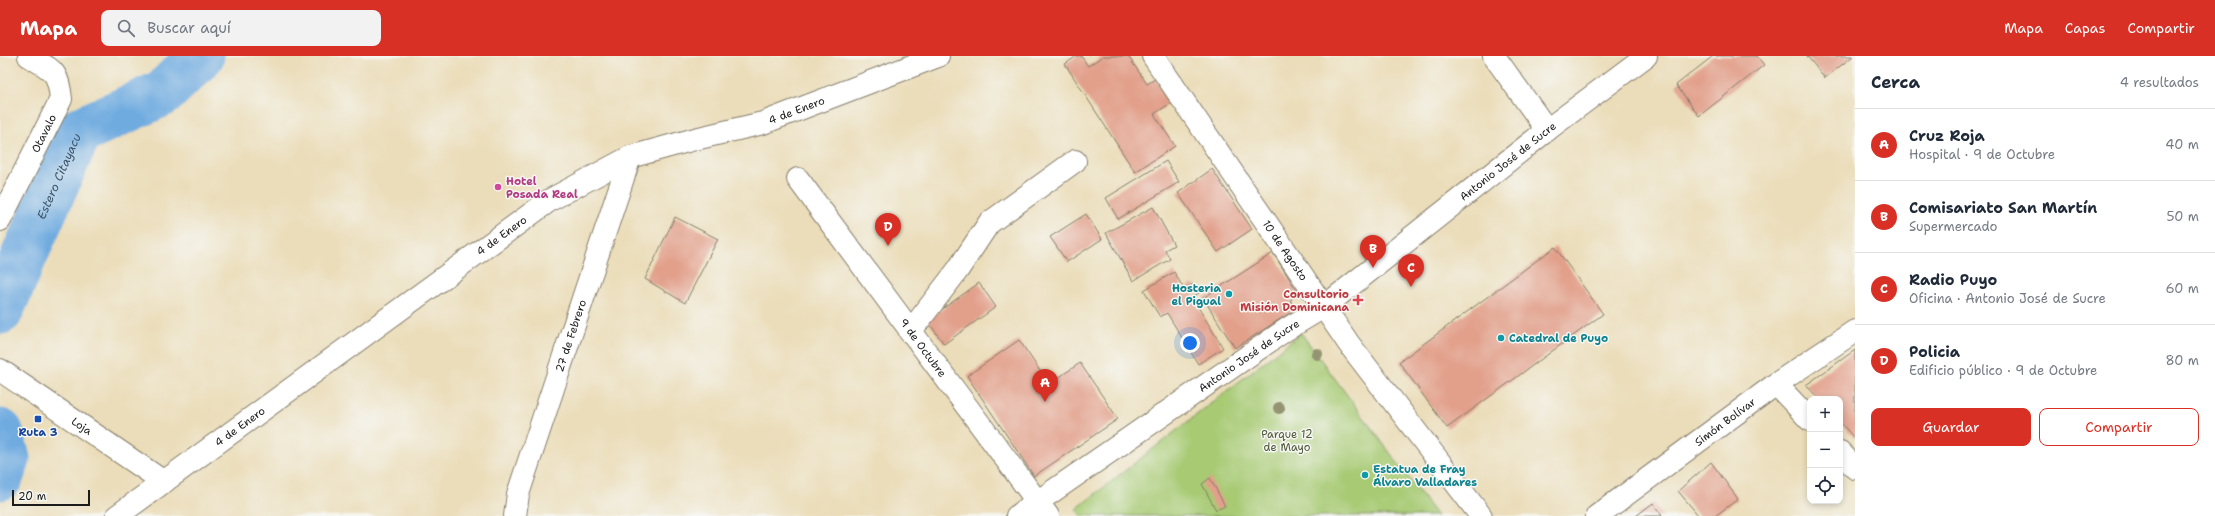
<!DOCTYPE html>
<html lang="es">
<meta charset="utf-8">
<style>
:root{--surface:#fff;--page:#f2f2f3;--text:#1f2937;--muted:#747a83;--line:#e0e1e3;--accent:#d93025}
body{margin:0;font-family:"Shantell Sans",sans-serif;background:var(--page);color:var(--text)}
.controls{position:absolute;right:12px;bottom:12px;display:grid;overflow:hidden;border-radius:8px;box-shadow:0 2px 6px #0003}
.controls button{width:36px;height:36px;display:grid;place-items:center;padding:0;border:0;border-bottom:1px solid var(--line);background:var(--surface);color:var(--text);font:20px sans-serif}
.scale{position:absolute;left:12px;bottom:10px;width:78px;box-sizing:border-box;padding-left:4px;border:2px solid #1c1c1c;border-top:0;font-size:11px;line-height:14px;white-space:nowrap;color:#1c1c1c;-webkit-text-stroke:3px #f6f6f2;paint-order:stroke}
.you{position:absolute;left:1190px;top:287px;width:14px;height:14px;margin:-10px;border:3px solid #fff;border-radius:50%;background:#1a73e8;box-shadow:0 0 0 6px #1a73e833}
.badge{display:grid;place-items:center;width:26px;height:26px;border-radius:50%;background:var(--accent);color:#fff;font-size:13px;font-weight:700}
.pin{position:absolute;translate:-50% -33px;filter:drop-shadow(0 1px 2px #0008)}
.pin::after{content:'';position:absolute;top:21px;width:14px;height:12px;background:inherit;clip-path:polygon(0 0,100% 0,50% 100%)}
.list{margin:0;padding:0;list-style:none}
h2{display:flex;justify-content:space-between;align-items:center;height:52px;margin:0;padding:0 16px;font-size:17px}
h2 small{font-size:13px;font-weight:400;color:var(--muted)}
.list li{display:grid;grid-template-columns:26px 1fr auto;gap:12px;align-items:center;box-sizing:border-box;height:72px;padding:0 16px;border-top:1px solid var(--line)}
.list b{display:block;font-size:15px;white-space:nowrap}
.list p{margin:0;font-size:13px;white-space:nowrap;color:var(--muted)}
.list em{font-size:13px;font-style:normal;color:var(--muted)}
.actions{display:flex;gap:8px;padding:12px 16px}
.actions a{flex:1;padding:9px 0;border:1px solid var(--accent);border-radius:8px;text-align:center;font-size:14px;color:var(--accent)}
.actions .main{background:var(--accent);color:#fff}
.icon{flex:none;width:22px;height:22px;fill:none;stroke:currentColor;stroke-width:2;stroke-linecap:round;stroke-linejoin:round}
.map{position:relative;flex:none;width:1855px;height:460px;overflow:hidden}
header{display:flex;align-items:center;gap:24px;box-sizing:border-box;height:56px;padding:0 20px;background:var(--accent);color:#fff}
header strong{font-size:19px}
nav{display:flex;gap:22px;margin-inline-start:auto;font-size:14px}
.search{width:280px;height:36px;background:var(--page);display:flex;align-items:center;gap:10px;box-sizing:border-box;padding:0 14px;border-radius:8px;color:var(--muted);font-size:15px}
main{display:flex}
aside{flex:1;background:var(--surface)}
.map>svg:first-child{display:block}
.green{fill:#a7ca73;stroke:#627348}
.lines{fill:none;stroke-linecap:round;stroke-linejoin:round}
.river{stroke:#6fabe0;stroke-width:47}
.building{fill:#e2a08b}
.minor-casing{stroke:#847c6a;stroke-width:24}
.minor{stroke:#fff;stroke-width:22}
.tree{fill:#949473}
.hotel-dot{fill:#d1479c;stroke:#f6f6f2;stroke-width:1.5}
.culture-dot{fill:#0f9aa8;stroke:#f6f6f2;stroke-width:1.5}
.health-dot{fill:#e0444e;stroke:#f6f6f2;stroke-width:1.5}
.transit-dot{fill:#1a4fb4;stroke:#f6f6f2;stroke-width:1.5}
.labels{text-anchor:middle;dominant-baseline:central;stroke-width:3;stroke-linejoin:round;paint-order:stroke}
.street-label{font-size:11px;fill:#1c1c1c;stroke:#f6f6f2}
.hotel-label{font-size:11px;font-weight:bold;fill:#b23c85;stroke:#f6f6f2;text-anchor:start}
.culture-label{font-size:11px;font-weight:bold;fill:#0d838f;stroke:#f6f6f2;text-anchor:start}
.health-label{font-size:11px;font-weight:bold;fill:#be3a42;stroke:#f6f6f2;text-anchor:end}
.transit-label{font-size:11px;font-weight:bold;fill:#164399;stroke:#f6f6f2}
.park-label{font-size:11px;fill:#4d593a;stroke:#f6f6f2}
.water-label{font-size:12px;font-style:italic;fill:#3d556a;stroke:#f6f6f2}
</style>
<header>
<strong>Mapa</strong>
<div class="search"><svg class="icon" aria-label="search" viewBox="0 0 24 24"><circle cx="10" cy="10" r="6"/><path d="M15 15l6 6"/></svg>Buscar aquí</div>
<nav><a>Mapa</a><a>Capas</a><a>Compartir</a></nav>
</header>
<main>
<div class="map">
<svg width="1855" height="460" viewBox="0 0 1855 460">
<rect width="100%" height="100%" fill="#f6f6f2"/>
<filter id="ink" filterUnits="userSpaceOnUse"><feTurbulence type="fractalNoise" baseFrequency=".025" numOctaves="2"/><feDisplacementMap in="SourceGraphic" scale="8" xChannelSelector="R" yChannelSelector="G"/><feConvolveMatrix kernelMatrix="1 2 1 2 8 2 1 2 1" color-interpolation-filters="sRGB"/></filter>
<filter id="wash" filterUnits="userSpaceOnUse"><feTurbulence type="fractalNoise" baseFrequency=".012" numOctaves="4" result="noise"/><feDisplacementMap in="SourceGraphic" scale="16" xChannelSelector="R" yChannelSelector="G"/><feGaussianBlur stdDeviation="0.9" result="paint"/><feColorMatrix in="noise" values="0 0 0 0 0 0 0 0 0 0 0 0 0 0 0 0 0 1.4 0 .05"/><feComposite in="paint" operator="in"/></filter>
<g filter="url(#wash)">
<rect width="100%" height="100%" fill="#ebddb9"/>
<!-- green -->
<path class="green" d="M1301,277L1437,460H1081L1076,453Z"/>
<g class="lines">
<!-- river -->
<g class="river">
<path id="s1" d="M0,255L79,75L163,37L201,0"/>
<path d="M0,376L7,403L0,421"/>
</g>
</g>
<g id="blocks">
<!-- building -->
<path class="building" d="M1077,0H1081L1088,10L1103,0H1128L1147,28L1155,23L1171,47L1154,58L1175,90L1135,116L1065,8Z
M1713,0H1757L1764,9L1699,60L1676,29Z
M1807,0H1853L1825,22Z
M1166,105L1179,126L1118,163L1106,142Z
M1212,113L1252,173L1218,196L1178,137Z
M1153,151L1174,189L1165,194L1170,203L1133,225L1106,177Z
M1086,158L1102,183L1067,206L1050,181Z
M675,161L718,183L685,247L645,223Z
M1555,191L1603,258L1447,372L1399,306Z
M1273,197L1299,238L1290,244L1296,253L1235,292L1203,242Z
M1174,216L1184,233L1193,228L1199,237L1192,241L1223,292L1198,308L1167,257L1160,261L1144,234Z
M979,227L996,251L944,288L927,264Z
M1019,284L1049,328L1080,307L1118,363L1034,420L967,320Z
M1855,294V383L1840,366V343H1819L1806,329Z
M1711,406L1738,443L1715,460H1699L1678,435Z
M1210,422L1225,450L1216,454L1202,428Z
M1653,447L1662,460H1636Z"/>
</g>
</g>
<g filter="url(#ink)">
<use href="#blocks" fill-opacity="0" stroke="#847c6a" stroke-width="1"/>
<g class="lines">
<defs>
<g id="minor">
<path id="s2" d="M1153,0L1349,288L1481,460"/>
<path d="M1494,0L1547,74"/>
<path id="s3" d="M798,123L1048,460"/>
<path id="s4" d="M0,164L61,43C58,14 53,15 29,0"/>
<path d="M910,276L957,215L989,167L1075,105"/>
<path id="s5" d="M0,314L164,426"/>
<path d="M1776,328L1810,364"/>
<path d="M1840,396L1855,412"/>
<path id="s6" d="M117,460L550,144L630,101L695,83L763,67L938,0"/>
<path id="s7" d="M515,460L518,438L630,101"/>
<path id="s8" d="M1017,460L1287,273L1325,250L1547,74L1646,0"/>
<path id="s9" d="M1597,460L1776,328L1855,275"/>
</g>
</defs>
<!-- minor casing -->
<use href="#minor" class="minor-casing"/>
<!-- minor -->
<use href="#minor" class="minor"/>
</g>
<!-- trees -->
<g class="tree">
<circle cx="1317" cy="298" r="6"/>
<circle cx="1279" cy="352" r="6"/>
</g>
</g>
<!-- markers -->
<circle class="hotel-dot" cx="498" cy="131" r="4"/>
<g class="culture-dot">
<circle cx="1229" cy="238" r="4"/>
<circle cx="1501" cy="282" r="4"/>
<circle cx="1365" cy="419" r="4"/>
</g>
<path class="health-dot" d="M1356 238h4v4h4v4h-4v4h-4v-4h-4v-4h4z"/>
<rect class="transit-dot" x="34" y="359" width="8" height="8" rx="2"/>
<g class="labels">
<!-- street labels -->
<g class="street-label">
<text stroke="none"><textPath href="#s6" startOffset="800">4 de Enero</textPath></text>
<text stroke="none"><textPath href="#s4" startOffset="97">Otavalo</textPath></text>
<text stroke="none"><textPath href="#s8" startOffset="606">Antonio José de Sucre</textPath></text>
<text stroke="none"><textPath href="#s6" startOffset="476">4 de Enero</textPath></text>
<text stroke="none"><textPath href="#s2" startOffset="235">10 de Agosto</textPath></text>
<text stroke="none"><textPath href="#s7" startOffset="189">27 de Febrero</textPath></text>
<text stroke="none"><textPath href="#s3" startOffset="210">9 de Octubre</textPath></text>
<text stroke="none"><textPath href="#s8" startOffset="282">Antonio José de Sucre</textPath></text>
<text stroke="none"><textPath href="#s9" startOffset="159">Simón Bolívar</textPath></text>
<text stroke="none"><textPath href="#s5" startOffset="99">Loja</textPath></text>
<text stroke="none"><textPath href="#s6" startOffset="152">4 de Enero</textPath></text>
</g>
<!-- hotel labels -->
<g class="hotel-label">
<text x="506" y="125">Hotel<tspan x="506" dy="13">Posada Real</tspan></text>
</g>
<!-- culture labels -->
<g class="culture-label">
<text x="1221" y="232" text-anchor="end">Hosteria<tspan x="1221" dy="13">el Pigual</tspan></text>
<text x="1509" y="282">Catedral de Puyo</text>
<text x="1373" y="413">Estatua de Fray<tspan x="1373" dy="13">Álvaro Valladares</tspan></text>
</g>
<!-- health labels -->
<g class="health-label">
<text x="1349" y="238">Consultorio<tspan x="1349" dy="13">Misión Dominicana</tspan></text>
</g>
<!-- transit labels -->
<g class="transit-label">
<text x="38" y="376">Ruta 3</text>
</g>
<!-- park labels -->
<g class="park-label">
<text x="1287" y="378">Parque 12<tspan x="1287" dy="13">de Mayo</tspan></text>
</g>
<!-- water labels -->
<g class="water-label">
<text stroke="none"><textPath href="#s1" startOffset="147">Estero Citayacu</textPath></text>
</g>
</g>
</svg>
<div class="controls">
<button>+</button>
<button>−</button>
<button><svg class="icon" aria-label="locate" viewBox="0 0 24 24"><circle cx="12" cy="12" r="6"/><path d="M12 2v4M12 18v4M2 12h4M18 12h4"/></svg></button>
</div>
<div class="scale">20 m</div>
<div class="you"></div>
<div class="pin badge" style="left:1045px;top:346px">A</div>
<div class="pin badge" style="left:1373px;top:212px">B</div>
<div class="pin badge" style="left:1411px;top:231px">C</div>
<div class="pin badge" style="left:888px;top:190px">D</div>
</div>
<aside>
<h2>Cerca<small>4 resultados</small></h2>
<ul class="list">
<li><span class="badge">A</span><div><b>Cruz Roja</b><p>Hospital · 9 de Octubre</p></div><em>40 m</em></li>
<li><span class="badge">B</span><div><b>Comisariato San Martín</b><p>Supermercado</p></div><em>50 m</em></li>
<li><span class="badge">C</span><div><b>Radio Puyo</b><p>Oficina · Antonio José de Sucre</p></div><em>60 m</em></li>
<li><span class="badge">D</span><div><b>Policia</b><p>Edificio público · 9 de Octubre</p></div><em>80 m</em></li>
</ul>
<div class="actions"><a class="main">Guardar</a><a>Compartir</a></div>
</aside>
</main>
